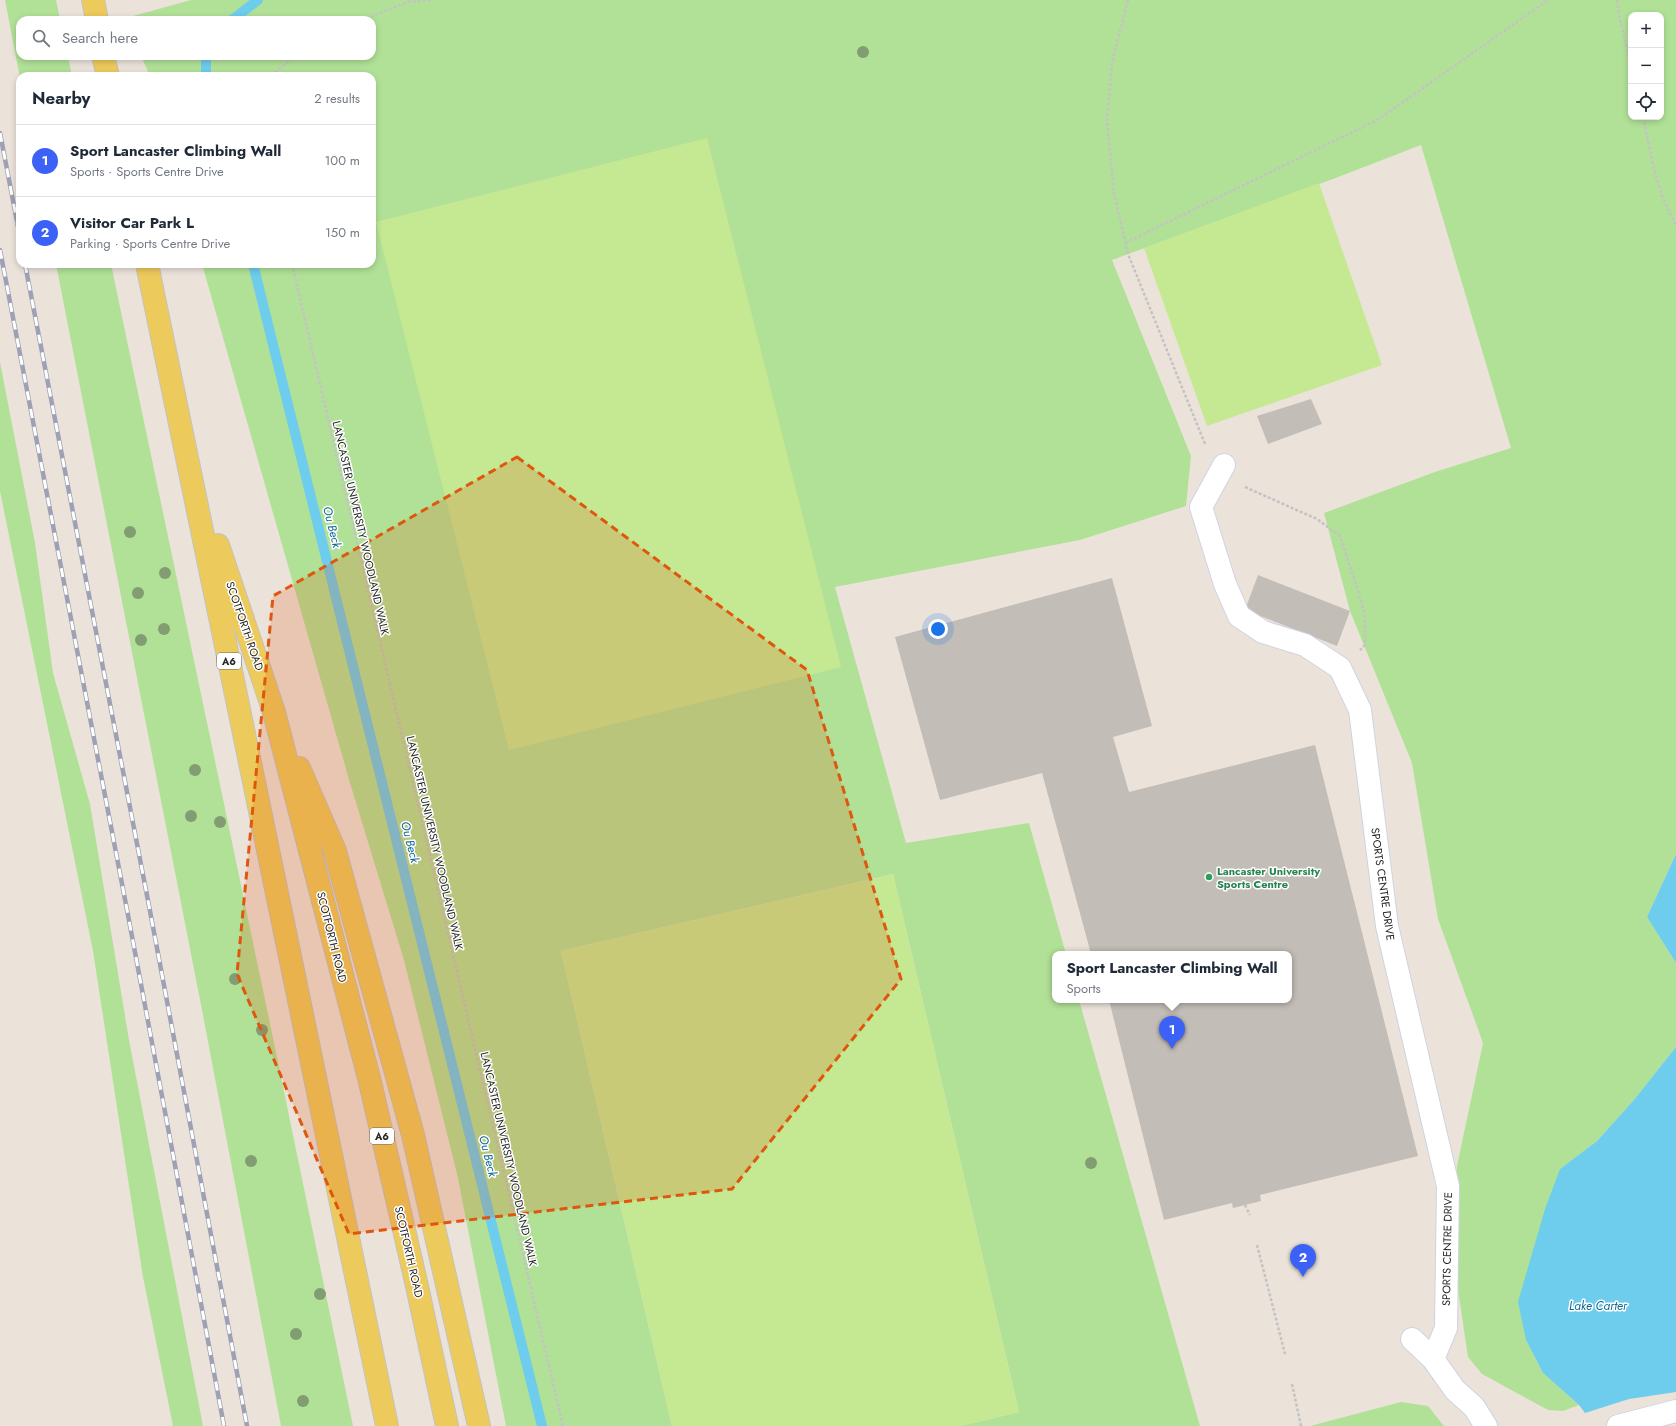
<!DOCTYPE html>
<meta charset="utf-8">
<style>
:root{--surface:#fff;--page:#f6f6f7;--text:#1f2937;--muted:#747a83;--line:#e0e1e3;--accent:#3c61f6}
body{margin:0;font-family:Jost,sans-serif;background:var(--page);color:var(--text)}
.controls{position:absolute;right:12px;top:12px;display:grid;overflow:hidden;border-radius:8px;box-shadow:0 2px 6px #0003}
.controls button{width:36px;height:36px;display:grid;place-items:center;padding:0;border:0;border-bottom:1px solid var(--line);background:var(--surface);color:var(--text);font:20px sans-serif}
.you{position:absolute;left:938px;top:629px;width:14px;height:14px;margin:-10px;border:3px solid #fff;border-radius:50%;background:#1a73e8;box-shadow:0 0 0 6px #1a73e833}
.badge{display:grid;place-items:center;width:26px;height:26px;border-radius:50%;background:var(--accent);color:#fff;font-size:13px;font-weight:700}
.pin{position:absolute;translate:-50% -33px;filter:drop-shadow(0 1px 2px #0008)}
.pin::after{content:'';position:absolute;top:21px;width:14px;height:12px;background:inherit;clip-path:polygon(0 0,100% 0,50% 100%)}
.popup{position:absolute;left:1052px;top:951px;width:240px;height:52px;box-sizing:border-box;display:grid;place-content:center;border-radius:8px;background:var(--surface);filter:drop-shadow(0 1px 3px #0005);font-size:13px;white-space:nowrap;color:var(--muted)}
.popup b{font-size:15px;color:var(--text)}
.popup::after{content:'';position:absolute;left:50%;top:100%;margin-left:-8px;border:8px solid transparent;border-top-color:var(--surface)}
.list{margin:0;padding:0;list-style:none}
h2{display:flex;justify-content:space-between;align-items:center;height:52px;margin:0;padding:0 16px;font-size:17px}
h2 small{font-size:13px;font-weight:400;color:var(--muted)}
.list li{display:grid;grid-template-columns:26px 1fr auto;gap:12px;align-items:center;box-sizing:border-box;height:72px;padding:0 16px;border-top:1px solid var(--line)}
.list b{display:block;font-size:15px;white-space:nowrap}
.list p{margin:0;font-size:13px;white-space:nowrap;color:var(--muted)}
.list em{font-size:13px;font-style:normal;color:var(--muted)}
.icon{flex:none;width:22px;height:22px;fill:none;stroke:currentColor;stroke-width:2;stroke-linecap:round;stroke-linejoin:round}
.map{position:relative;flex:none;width:1676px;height:1426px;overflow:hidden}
.search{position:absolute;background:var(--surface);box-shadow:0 2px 6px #0003;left:16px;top:16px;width:360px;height:44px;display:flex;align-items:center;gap:10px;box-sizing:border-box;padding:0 14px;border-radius:12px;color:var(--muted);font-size:15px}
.panel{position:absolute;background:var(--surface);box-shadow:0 2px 6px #0003;left:16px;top:72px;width:360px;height:196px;border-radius:12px}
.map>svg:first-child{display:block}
.green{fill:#b1e197;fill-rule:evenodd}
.pitch{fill:#c5e893}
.water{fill:#6eccec}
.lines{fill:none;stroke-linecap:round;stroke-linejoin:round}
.stream{stroke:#6eccec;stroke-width:10}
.building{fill:#c3bdb7}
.minor-casing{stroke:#cfd3e1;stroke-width:24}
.major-casing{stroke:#c3c3c3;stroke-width:24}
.path{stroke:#c3c3c3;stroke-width:2.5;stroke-dasharray:3 2;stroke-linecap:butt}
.minor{stroke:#fff;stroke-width:22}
.major{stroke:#edca5c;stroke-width:22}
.rail-casing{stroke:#9da1b3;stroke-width:4.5}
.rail{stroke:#fff;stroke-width:3;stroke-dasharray:9;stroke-linecap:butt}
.tree{fill:#819d71}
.marked{fill:#de570d;fill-opacity:0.2;stroke:#de570d;stroke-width:3;stroke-dasharray:8 5;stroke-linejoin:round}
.leisure-dot{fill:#2e9e5b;stroke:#fff;stroke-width:1.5}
.labels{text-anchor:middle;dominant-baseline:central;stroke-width:3;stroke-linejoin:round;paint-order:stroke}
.shield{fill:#fff;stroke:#686868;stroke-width:1}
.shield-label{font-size:10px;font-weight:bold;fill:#282828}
.street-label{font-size:11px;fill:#282828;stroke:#fff}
.leisure-label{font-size:11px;font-weight:bold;fill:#27864d;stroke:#fff;text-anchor:start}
.water-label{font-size:12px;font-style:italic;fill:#106995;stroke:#fff}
</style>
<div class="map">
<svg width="1676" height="1426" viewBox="0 0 1676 1426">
<rect width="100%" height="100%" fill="#ebe3da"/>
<!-- green -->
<path class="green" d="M5,0H56L60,20H20V56H68L72,76H20V78Z
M191,0H1676V854L1647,917L1676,963V1047L1633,1101L1597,1141L1560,1169L1526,1340L1543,1373L1579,1405L1563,1411L1548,1410L1482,1374L1468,1357L1457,1283V1166L1483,1043L1438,919L1412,763L1350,611L1324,513L1435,472L1511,448L1421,145L1333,179L1112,260L1191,456L1186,506L1080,540L835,587L906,843L1029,823L1066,954H1055V1000H1079L1200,1426H960L1019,1412L893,874L561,951L672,1426H506L458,1178L404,960L350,783L202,264H372V76H150L141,56H372V20H134L133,16ZM1631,15H1661V117H1631Z
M56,264H111L273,1038L353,1426H281L202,1010Z
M0,362L35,543L53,673L90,804L129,1040L203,1426H173L143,1277L93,951L0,491Z
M1401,1402L1428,1406L1444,1426H1310Z"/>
<!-- pitch -->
<path class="pitch" d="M707,138L841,667L509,750L376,222Z
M1319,183L1382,365L1207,426L1144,248Z
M893,874L1019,1412L960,1426H672L561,951Z"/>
<!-- water -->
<path class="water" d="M1676,854V963L1647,917Z
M1676,1047V1392L1629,1399L1585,1413L1579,1405L1543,1373L1526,1340L1518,1302L1545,1209L1560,1169L1597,1141L1633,1101Z"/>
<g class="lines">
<!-- stream -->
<path class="stream" d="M232,20L258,0
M206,76V56
M253,264L542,1426"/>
</g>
<!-- building -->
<path class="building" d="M1311,399L1322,424L1268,444L1257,416Z
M1258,575L1350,611L1337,646L1245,610Z
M1112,578L1152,726L1113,737L1129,792L1315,745L1418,1156L1260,1195L1261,1201L1233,1208L1232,1203L1164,1220L1109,1000H1289V954H1091L1042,773L940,800L895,637Z"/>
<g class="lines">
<defs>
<path id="minor" d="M1224,465L1201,507L1225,584L1239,616L1263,632L1305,645L1340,668L1360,710L1387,926L1448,1186L1446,1328L1433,1359L1455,1390L1474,1407L1486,1426
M1412,1339L1433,1359
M1618,1426L1676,1411"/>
<path id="major" d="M93,0L97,20
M103,56L108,76
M147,264L387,1426
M218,545L274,712L370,1082L417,1286L447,1426
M299,768L335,851L413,1135L479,1426"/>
</defs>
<!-- minor casing -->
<use href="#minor" class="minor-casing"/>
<!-- major casing -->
<use href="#major" class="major-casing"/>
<!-- path -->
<path class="path" d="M1128,0L1112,63L1107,121L1114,193L1128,254L1205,444
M1617,0L1619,16L1631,66
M361,20L408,2L432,0
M144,73L153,76
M271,76L295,56
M1643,117L1653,165L1662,196L1676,226
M1125,243L1379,119L1548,0
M292,264L563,1426
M1245,487L1317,519L1340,536L1357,587L1365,616V645L1360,650
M1245,1205L1250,1215
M1257,1245L1285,1354
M1292,1384L1301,1426"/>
<!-- minor -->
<use href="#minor" class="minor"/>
<!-- major -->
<use href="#major" class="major"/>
<defs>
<path id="rail" d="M0,133L20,237
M0,250L128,915L224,1426
M25,264L150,911L247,1426"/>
</defs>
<!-- rail casing -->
<use href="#rail" class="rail-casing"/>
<!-- rail -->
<use href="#rail" class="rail"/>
</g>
<!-- trees -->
<g class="tree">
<circle cx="863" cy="52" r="6"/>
<circle cx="130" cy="532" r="6"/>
<circle cx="165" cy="573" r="6"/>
<circle cx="138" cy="593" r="6"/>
<circle cx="164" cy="629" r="6"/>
<circle cx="141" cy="640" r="6"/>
<circle cx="195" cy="770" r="6"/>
<circle cx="191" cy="816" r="6"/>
<circle cx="220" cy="822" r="6"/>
<circle cx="235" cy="979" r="6"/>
<circle cx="262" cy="1030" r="6"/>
<circle cx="251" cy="1161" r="6"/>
<circle cx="1091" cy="1163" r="6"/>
<circle cx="320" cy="1294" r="6"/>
<circle cx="296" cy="1334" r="6"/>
<circle cx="303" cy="1401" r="6"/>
</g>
<!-- marked area -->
<path class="marked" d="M517,457L807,670L901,979L732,1189L349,1234L237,974L273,596Z"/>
<!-- markers -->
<circle class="leisure-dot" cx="1209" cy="877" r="4"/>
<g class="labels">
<!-- shield labels -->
<g class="shield">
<rect x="217" y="653" width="24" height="16" rx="3"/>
<rect x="370" y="1128" width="24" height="16" rx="3"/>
</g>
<g class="shield-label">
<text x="229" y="661">A6</text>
<text x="382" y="1136">A6</text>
</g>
<!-- street labels -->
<g class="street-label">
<text transform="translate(361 528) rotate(77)">LANCASTER UNIVERSITY WOODLAND WALK</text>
<text transform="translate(245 626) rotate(71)">SCOTFORTH ROAD</text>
<text transform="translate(435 843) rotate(77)">LANCASTER UNIVERSITY WOODLAND WALK</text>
<text transform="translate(1383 884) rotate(82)">SPORTS CENTRE DRIVE</text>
<text transform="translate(332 937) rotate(76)">SCOTFORTH ROAD</text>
<text transform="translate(509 1159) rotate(77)">LANCASTER UNIVERSITY WOODLAND WALK</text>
<text transform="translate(1447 1249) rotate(-89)">SPORTS CENTRE DRIVE</text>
<text transform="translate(409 1252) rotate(77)">SCOTFORTH ROAD</text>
</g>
<!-- leisure labels -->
<g class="leisure-label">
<text x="1217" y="871">Lancaster University<tspan x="1217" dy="13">Sports Centre</tspan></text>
</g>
<!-- water labels -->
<g class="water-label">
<text transform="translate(332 527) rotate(76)">Ou Beck</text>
<text transform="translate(410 842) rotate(76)">Ou Beck</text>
<text transform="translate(488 1156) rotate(76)">Ou Beck</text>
<text x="1598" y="1306">Lake Carter</text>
</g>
</g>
</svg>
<div class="controls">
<button>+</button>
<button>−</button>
<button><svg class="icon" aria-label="locate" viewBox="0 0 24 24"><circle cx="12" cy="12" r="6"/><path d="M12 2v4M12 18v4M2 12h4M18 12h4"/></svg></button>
</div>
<div class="you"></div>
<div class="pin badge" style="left:1172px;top:1049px">1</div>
<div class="popup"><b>Sport Lancaster Climbing Wall</b>Sports</div>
<div class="pin badge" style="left:1303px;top:1277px">2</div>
<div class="search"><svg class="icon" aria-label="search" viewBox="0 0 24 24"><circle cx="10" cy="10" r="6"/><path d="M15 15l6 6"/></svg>Search here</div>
<section class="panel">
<h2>Nearby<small>2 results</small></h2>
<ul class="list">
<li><span class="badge">1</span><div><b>Sport Lancaster Climbing Wall</b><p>Sports · Sports Centre Drive</p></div><em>100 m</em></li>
<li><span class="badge">2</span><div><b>Visitor Car Park L</b><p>Parking · Sports Centre Drive</p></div><em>150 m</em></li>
</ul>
</section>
</div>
